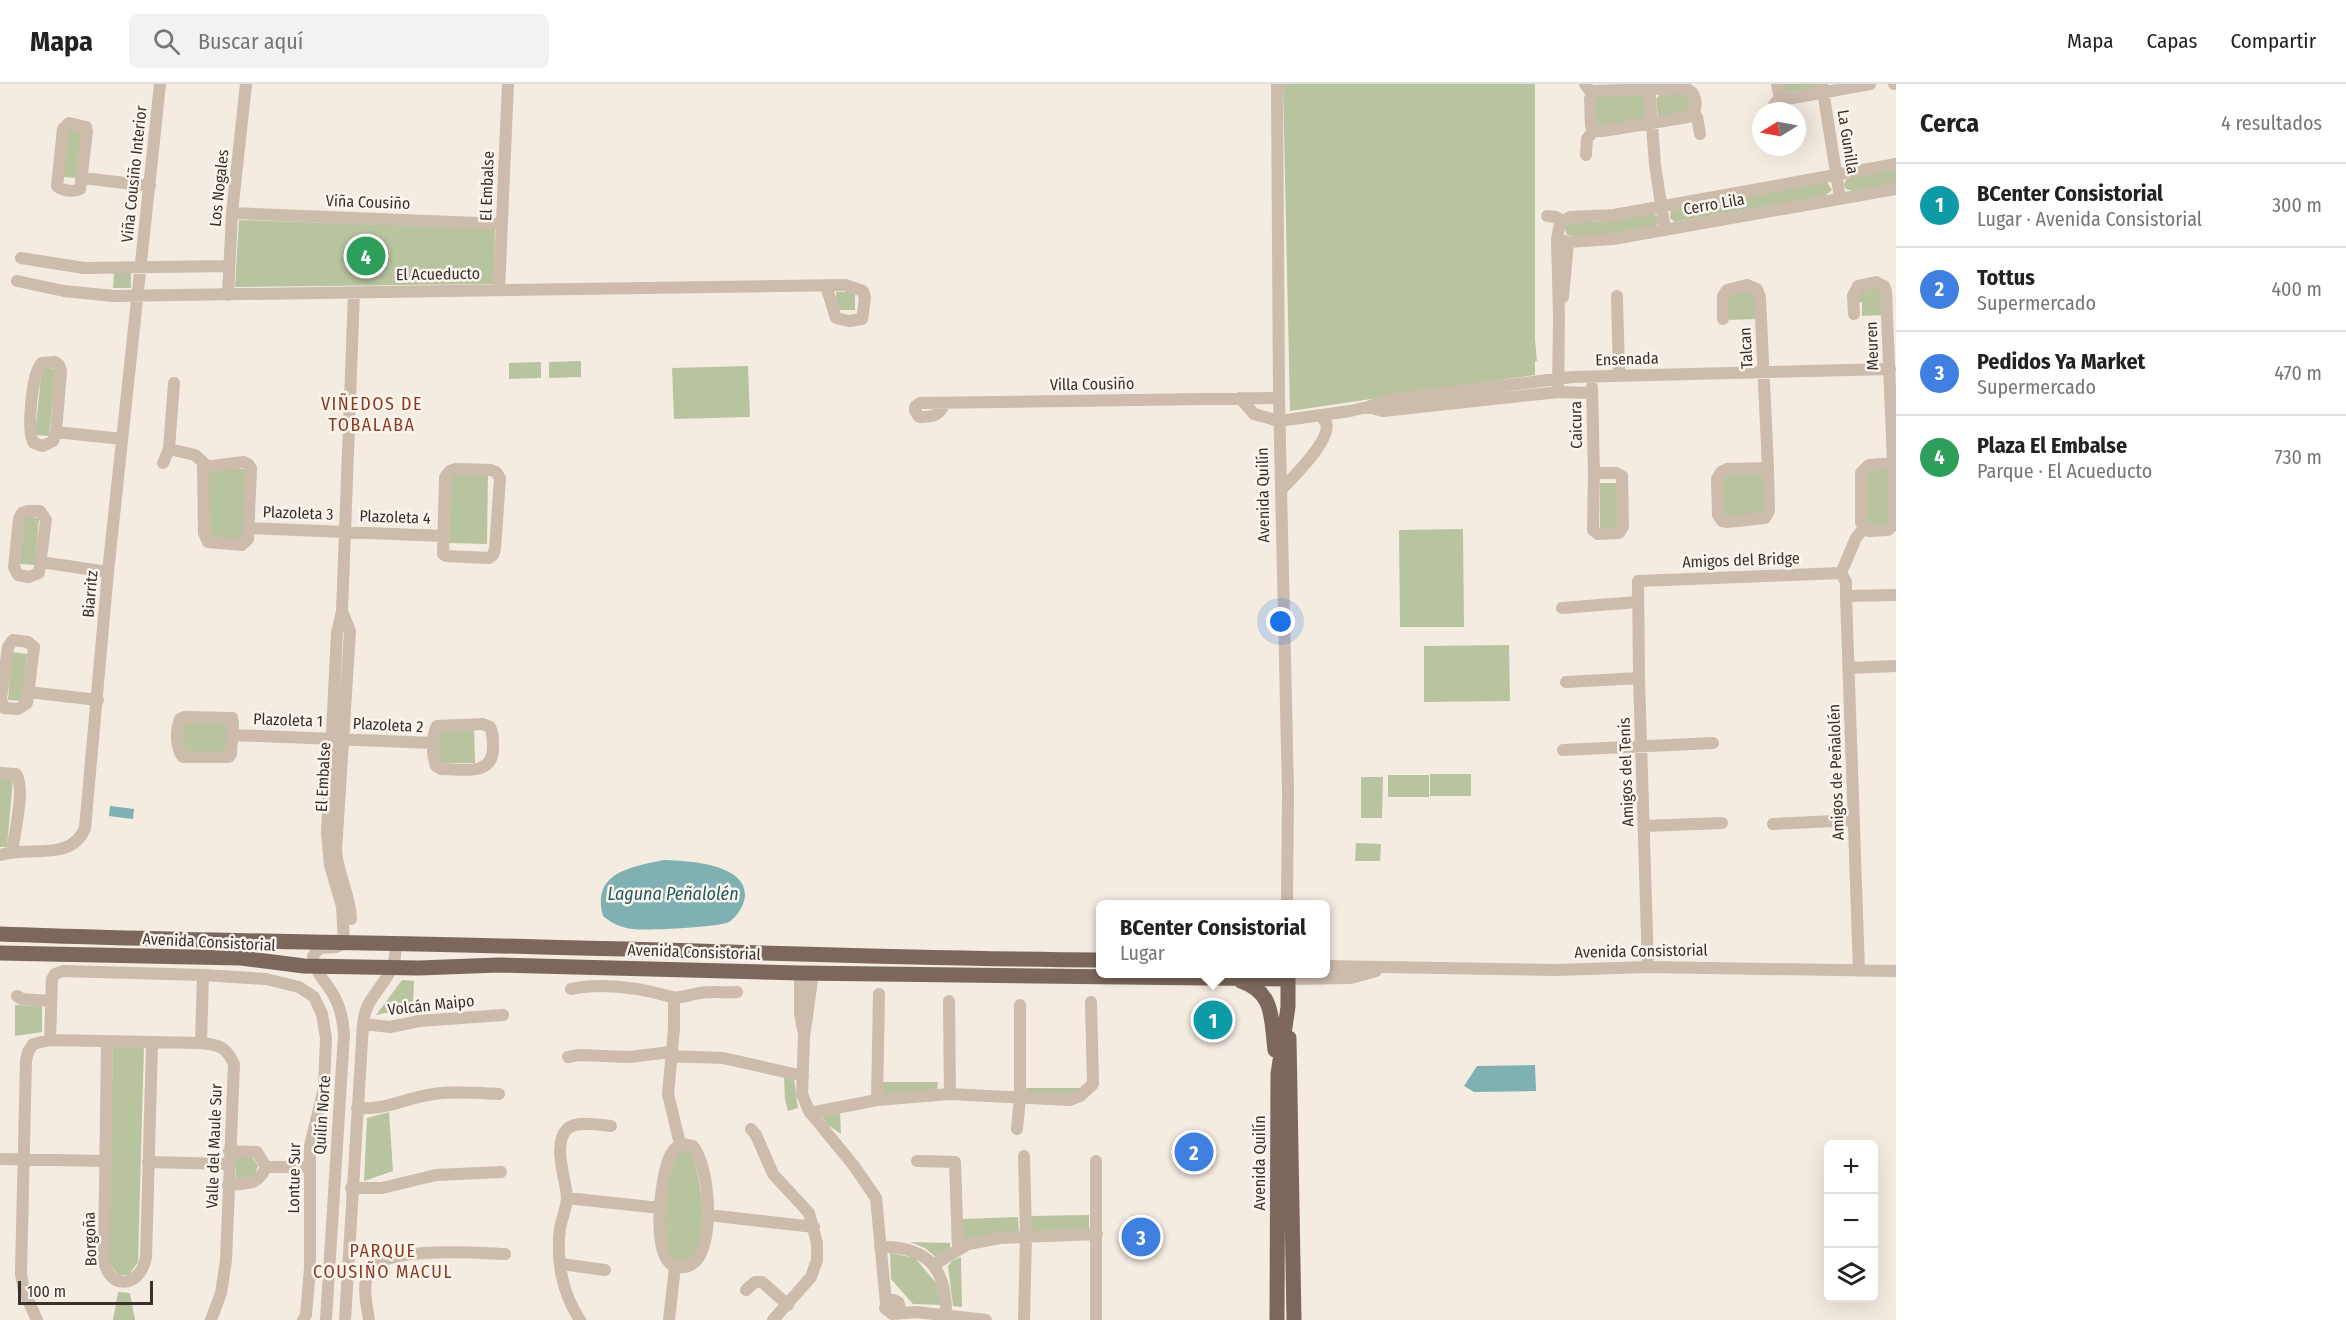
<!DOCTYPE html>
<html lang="es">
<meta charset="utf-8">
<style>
:root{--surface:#fff;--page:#f2f2f2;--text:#222;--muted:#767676;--line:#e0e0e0;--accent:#b45309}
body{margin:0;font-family:"Fira Sans Condensed",sans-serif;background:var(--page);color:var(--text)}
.controls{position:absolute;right:18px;bottom:18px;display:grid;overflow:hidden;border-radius:9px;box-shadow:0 6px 24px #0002}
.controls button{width:54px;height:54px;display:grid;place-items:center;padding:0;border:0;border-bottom:2px solid var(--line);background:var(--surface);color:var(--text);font:30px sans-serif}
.compass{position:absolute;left:1752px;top:18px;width:54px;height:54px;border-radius:50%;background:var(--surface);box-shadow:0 6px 24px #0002;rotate:260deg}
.scale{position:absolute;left:18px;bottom:15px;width:135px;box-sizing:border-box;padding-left:6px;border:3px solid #3b302b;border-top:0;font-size:16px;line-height:21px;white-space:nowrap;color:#3b302b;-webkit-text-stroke:4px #fbf5ee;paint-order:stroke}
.you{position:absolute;left:1281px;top:538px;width:21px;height:21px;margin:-15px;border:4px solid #fff;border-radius:50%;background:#1a73e8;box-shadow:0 0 0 9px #1a73e833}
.badge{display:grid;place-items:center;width:39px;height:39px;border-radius:50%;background:var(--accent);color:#fff;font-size:20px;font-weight:700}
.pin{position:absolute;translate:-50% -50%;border:3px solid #fff;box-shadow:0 2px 6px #0006}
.popup{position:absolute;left:1096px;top:816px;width:234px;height:78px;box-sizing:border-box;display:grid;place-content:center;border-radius:9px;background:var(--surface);filter:drop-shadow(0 2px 4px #0005);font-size:20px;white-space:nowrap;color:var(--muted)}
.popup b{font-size:22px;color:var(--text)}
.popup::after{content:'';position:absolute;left:50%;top:100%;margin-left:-12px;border:12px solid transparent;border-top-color:var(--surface)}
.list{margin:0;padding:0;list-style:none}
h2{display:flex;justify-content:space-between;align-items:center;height:78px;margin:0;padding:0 24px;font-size:26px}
h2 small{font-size:20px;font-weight:400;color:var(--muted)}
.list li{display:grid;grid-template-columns:39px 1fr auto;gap:18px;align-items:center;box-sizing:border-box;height:84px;padding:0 24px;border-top:2px solid var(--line)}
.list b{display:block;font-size:22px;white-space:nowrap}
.list p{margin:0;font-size:20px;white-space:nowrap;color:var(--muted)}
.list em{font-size:20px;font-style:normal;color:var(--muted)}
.icon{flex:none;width:33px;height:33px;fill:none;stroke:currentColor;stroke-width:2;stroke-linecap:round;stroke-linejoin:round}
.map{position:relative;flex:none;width:1896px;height:1236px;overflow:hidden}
header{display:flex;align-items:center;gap:36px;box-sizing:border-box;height:84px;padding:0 30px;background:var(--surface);border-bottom:2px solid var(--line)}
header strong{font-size:28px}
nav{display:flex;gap:33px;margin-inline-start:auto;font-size:21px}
.search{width:420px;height:54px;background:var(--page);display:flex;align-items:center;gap:15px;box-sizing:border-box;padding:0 21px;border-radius:9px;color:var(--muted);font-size:22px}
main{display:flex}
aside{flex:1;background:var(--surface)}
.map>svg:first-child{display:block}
.green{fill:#b8c4a0}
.water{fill:#7fb0b2}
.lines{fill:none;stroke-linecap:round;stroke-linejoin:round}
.minor{stroke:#cdbbac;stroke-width:12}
.major{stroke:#7d675c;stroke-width:15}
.labels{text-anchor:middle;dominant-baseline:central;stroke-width:5;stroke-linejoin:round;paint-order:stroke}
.street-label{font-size:16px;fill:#3b302b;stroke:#fbf5ee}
.neighbourhood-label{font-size:18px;letter-spacing:1.5px;fill:#8c3b22;stroke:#fbf5ee}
.water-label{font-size:18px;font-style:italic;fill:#1f5a5e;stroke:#fbf5ee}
</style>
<header>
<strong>Mapa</strong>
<div class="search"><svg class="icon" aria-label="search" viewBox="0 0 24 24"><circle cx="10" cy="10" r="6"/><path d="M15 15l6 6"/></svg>Buscar aquí</div>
<nav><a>Mapa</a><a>Capas</a><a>Compartir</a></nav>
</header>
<main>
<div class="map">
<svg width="1896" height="1236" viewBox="0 0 1896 1236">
<rect width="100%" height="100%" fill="#f4ebe1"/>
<!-- green -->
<path class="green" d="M1283,0H1535V256L1537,277H1535V291L1290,327Z
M1781,0H1818L1817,4L1785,9Z
M1642,10L1646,13V34L1597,43L1594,14L1596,12Z
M1660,10H1689L1691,27L1662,33L1658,31L1656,15Z
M68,45L82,47L77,94L63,93Z
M1896,84V100L1852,107L1846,105L1844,101L1846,95Z
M1827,98L1832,106L1825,112L1675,138L1670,134L1671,126Z
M1653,129L1658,133V140L1655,142C1627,147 1595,156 1567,151L1564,143L1572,138H1598Z
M239,136L495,144L494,200L235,203Z
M114,189H131V204H113Z
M1879,202L1885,231L1862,232V219L1858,217V207Z
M1753,206L1758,235L1727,236L1728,209Z
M836,208H855V226H836Z
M581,277V293L549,294V278Z
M541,278V294L509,295V279Z
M748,282L750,333L674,335L672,284Z
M42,283L56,285L49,352L35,351Z
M1883,383L1888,386L1891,439L1874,444L1867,440V386Z
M451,384L488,385L487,460L449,459Z
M204,385H245V456L203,455Z
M1759,388L1763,391L1765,428L1728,435L1720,427L1722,390Z
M1600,399H1617L1618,444H1600Z
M25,432L39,434L35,481L20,480Z
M1463,445L1464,543H1400L1399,446Z
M1509,561L1510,617L1424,618V562Z
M12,568L27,570L22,617L8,616Z
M180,636H228V667H181Z
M436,643H474L475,679H436Z
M1430,690H1471V712H1430Z
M1388,691H1429V713H1388Z
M1361,693H1383L1382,734H1361Z
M0,694L13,695L7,763H0Z
M1356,759L1381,760L1380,777H1355Z
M402,896L414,897L413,923L376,931Z
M15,921L42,922V948L15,952Z
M113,962H144L138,1178L129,1191H118L108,1177Z
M784,993L794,995L798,1024L788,1027L785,1016Z
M879,998H938L937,1007L883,1013Z
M1026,1004H1083L1069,1011L1027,1012Z
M389,1028L393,1087L364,1097L367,1034Z
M840,1028L841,1050L828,1041L820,1030Z
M679,1065L692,1067C700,1095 710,1144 694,1171C692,1175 687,1177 683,1179C678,1177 673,1176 670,1172C655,1152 668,1086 679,1065Z
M236,1072L252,1073L258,1082L255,1091L236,1096Z
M1089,1131V1146L1033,1149L1030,1146V1132Z
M1018,1133L1019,1150L965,1157L961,1154V1135Z
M910,1158L950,1159V1167L937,1174L925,1164Z
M890,1169L915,1174L936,1199L942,1221L913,1220L891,1195Z
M961,1173L962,1223L953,1222L948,1182L952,1177Z
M118,1208L130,1209L135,1236H113Z"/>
<!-- water -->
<path class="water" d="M110,722L134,725L133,735L109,732Z
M664,776C687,777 745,779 745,811C745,820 737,833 729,838C720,843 645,847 633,845C622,844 611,839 603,832C591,789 630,783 664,776Z
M1535,981L1536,1007L1474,1008L1464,1002L1477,982Z"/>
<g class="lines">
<!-- minor -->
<path class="minor" d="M1277,0L1279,314L1288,707L1287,820
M1585,0L1592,10
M1649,0L1655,81L1665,146
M1777,0L1779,10L1787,15L1870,0
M1822,0L1840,114
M1894,0H1896
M1683,4C1694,6 1697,15 1695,25L1688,33L1603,47H1598L1591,42L1590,15L1595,7Z
M1774,27V21L1781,12
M1693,29L1697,33L1700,50
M69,39L86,43L87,48L80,105C73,108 62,107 57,102L63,45Z
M1586,71L1587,55L1594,46
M83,94L150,102
M232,129L502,140
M1547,132L1556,133L1562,137
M1557,155L1568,158L1613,155L1896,105
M21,174L84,184L229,182
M17,197L64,207L114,212L845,201L863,207L865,214L862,235L849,237L836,234L826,202
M499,205L508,0
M228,211L232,129L246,0
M1617,212L1619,292
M1563,213L1568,158
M1854,230L1853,212L1858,202L1876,198L1884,202L1886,207L1893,379
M1723,235V212L1727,206L1747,201L1757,205L1760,214L1768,384
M55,278L59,281L61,287L56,348L53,357L43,362L34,359C26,350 32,286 42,279Z
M1592,303L1594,389
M1558,308L1559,232L1557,155L1560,139L1570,133L1614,131L1896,80
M1240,314L1254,330L1279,337L1350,327L1368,323L1383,317L1572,293L1890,285
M945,319C939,332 933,333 919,333L915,327V323L920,319L1279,314
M1368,323L1383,327L1558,308L1592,309
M56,348L122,355
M169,365L195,371L207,382
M244,378L248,380L251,384L248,455L242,461L208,458L204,449L203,383Z
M163,379L169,365L174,299
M1893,379L1894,440L1888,446L1869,447L1861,439V389L1869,381Z
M1768,384L1769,427L1765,434L1727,438L1722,437L1718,431L1717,395L1721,388L1727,385Z
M456,385L491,386L496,388L500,394L495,465L493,471L489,474L446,472L443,470L445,393L450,387Z
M1594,389H1616L1622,392L1623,443L1619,449L1598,450L1593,446Z
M1281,406C1292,394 1332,356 1326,339C1326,338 1321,332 1320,331
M28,427H40L46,436L39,489L29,493L18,491L14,483L19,435L22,429Z
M249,444L443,452
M41,478L108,488
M1841,489L1846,498V512L1859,887
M1841,489L1856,454L1864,444
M1846,512L1896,511
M1562,524L1637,518
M342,527L350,547L336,767C338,791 350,810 351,835
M13,556L28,558L34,563L27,619L18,625L4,624L1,615L8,563Z
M1849,584L1896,582
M1566,598L1639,594
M28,608L98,616
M184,633L232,634L233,640L231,670L229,673H183C175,664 176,645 180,635Z
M483,640L490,643C493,649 493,654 493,662C494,693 464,685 441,685L436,682C432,670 431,653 437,642Z
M233,651L433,659
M1563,666L1713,659
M0,689L16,690C26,705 14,749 12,769
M1773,740L1854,736
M1644,742L1722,739
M0,771C28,762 72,778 85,744L108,488L160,0
M1326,882L1556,886L1648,883L1896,887
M1648,883L1639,594L1638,497L1841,489
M800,889V929L803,946
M813,889L804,953L802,1010L809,1027L854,1082L876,1114L886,1219
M1288,895L1351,894L1376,887
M571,905C605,898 640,904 672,913C680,915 692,910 700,909C712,907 724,909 737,908
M17,912L22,915L50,917
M674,914V944L668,1010L680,1060
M949,917L950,1010
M363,940L390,943L419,937L503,931
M50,956L52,895L55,890L63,887L203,891L266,895L299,903L314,913L322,930L326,954L324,1004L310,1062V1184L306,1231L303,1236
M107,959L104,1176C109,1208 141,1203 146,1173L152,960
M201,959L203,891
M670,972L723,974L803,992
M568,973L579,971L629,973L671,968
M877,1016L879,910
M357,1024C388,1026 404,1014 434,1010C455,1007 478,1009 499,1010
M810,1029L877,1016L950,1010L1069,1016L1080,1012L1093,1000L1091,918
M751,1045L756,1051L773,1090L809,1129L817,1159V1176L811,1193L773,1236
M1017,1045L1020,1014V921
M684,1060L693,1062C710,1083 715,1159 695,1178C691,1182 683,1184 678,1183C652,1179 660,1115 663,1098C665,1086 669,1062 684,1060Z
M1024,1072L1026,1153L1024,1236
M0,1075L106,1077
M917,1077L955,1078L958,1165
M1096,1077V1236
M148,1078L229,1080
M266,1083H308
M228,1101C247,1099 258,1102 266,1083L257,1068L229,1067
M351,1104H382L436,1091L501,1088
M567,1114L660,1124
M708,1131L814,1143
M880,1163C927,1162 947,1184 946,1231
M561,1180L605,1186
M933,1181L968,1160L1000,1154L1097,1150
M746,1206L755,1198H762L788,1221
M897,1229L900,1224L898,1218L894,1216L888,1217L885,1224L892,1230L916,1228L986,1236
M37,1236L24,1207L21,1190L26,977L28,968L33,960L50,956L201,959C220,961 226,963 234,980L226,1176L221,1209L211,1236
M326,1236L344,950C343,936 341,924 334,912C327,899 313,886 313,872L319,864L336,863L344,860L342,822L330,781L327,749L337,549L342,527L354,209
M345,1236L363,940C364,934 365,927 368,921C377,903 401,884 394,861
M369,1236C367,1222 361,1199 370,1186C387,1162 477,1169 505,1170
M580,1236C562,1209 556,1176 560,1144C562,1134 567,1122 567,1113C566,1096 552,1060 567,1045C576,1036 600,1041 611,1042
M669,1236L675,1183"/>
<!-- major -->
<path class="major" d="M0,850C181,857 361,858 542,863C728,867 914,875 1100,876
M0,869L241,874L304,882L419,884L499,881L800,889L1288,895
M1241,897C1275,908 1271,936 1275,966
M1289,954L1294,1236
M1277,1236L1278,990L1288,923V890"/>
</g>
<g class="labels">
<!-- street labels -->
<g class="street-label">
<text transform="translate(1848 58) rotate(81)">La Gunilla</text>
<text transform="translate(134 90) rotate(-84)">Viña Cousiño Interior</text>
<text transform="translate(487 102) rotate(-88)">El Embalse</text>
<text transform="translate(219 104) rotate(-84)">Los Nogales</text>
<text transform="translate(368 118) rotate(2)">Viña Cousiño</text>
<text transform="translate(1714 120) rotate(-10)">Cerro Lila</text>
<text transform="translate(438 190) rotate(-1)">El Acueducto</text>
<text transform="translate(1872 262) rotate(-92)">Meuren</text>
<text transform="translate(1746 264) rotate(-93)">Talcan</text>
<text transform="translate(1627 275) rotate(-2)">Ensenada</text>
<text transform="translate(1092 300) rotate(-1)">Villa Cousiño</text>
<text transform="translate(1576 341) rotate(-91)">Caicura</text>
<text transform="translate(1263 411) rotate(-91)">Avenida Quilín</text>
<text transform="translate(298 429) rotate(2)">Plazoleta 3</text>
<text transform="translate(395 433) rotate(2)">Plazoleta 4</text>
<text transform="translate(1741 476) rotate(-2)">Amigos del Bridge</text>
<text transform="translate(90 510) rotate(-85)">Biarritz</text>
<text transform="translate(288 636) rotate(2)">Plazoleta 1</text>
<text transform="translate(388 641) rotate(3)">Plazoleta 2</text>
<text transform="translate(1626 688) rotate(-92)">Amigos del Tenis</text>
<text transform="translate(1836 688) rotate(-92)">Amigos de Peñalolén</text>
<text transform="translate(323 693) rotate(-87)">El Embalse</text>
<text transform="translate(209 858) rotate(3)">Avenida Consistorial</text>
<text transform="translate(1641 867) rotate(-1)">Avenida Consistorial</text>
<text transform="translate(694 868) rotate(2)">Avenida Consistorial</text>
<text transform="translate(431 921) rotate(-6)">Volcán Maipo</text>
<text transform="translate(322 1031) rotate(-86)">Quilín Norte</text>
<text transform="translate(214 1062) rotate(-88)">Valle del Maule Sur</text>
<text transform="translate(1259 1079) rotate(-90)">Avenida Quilín</text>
<text transform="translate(294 1094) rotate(-89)">Lontue Sur</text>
<text transform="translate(90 1155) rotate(-92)">Borgoña</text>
</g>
<!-- neighbourhood labels -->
<g class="neighbourhood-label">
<text x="372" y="320">VIÑEDOS DE<tspan x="372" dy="21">TOBALABA</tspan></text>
<text x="383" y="1167">PARQUE<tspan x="383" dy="21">COUSIÑO MACUL</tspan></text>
</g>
<!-- water labels -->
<g class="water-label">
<text x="673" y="810">Laguna Peñalolén</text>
</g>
</g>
</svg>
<div class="controls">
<button>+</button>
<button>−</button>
<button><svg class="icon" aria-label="layers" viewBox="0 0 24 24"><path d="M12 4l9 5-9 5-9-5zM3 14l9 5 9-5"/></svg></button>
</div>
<svg class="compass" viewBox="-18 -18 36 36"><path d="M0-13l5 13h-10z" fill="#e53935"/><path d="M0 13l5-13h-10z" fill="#767676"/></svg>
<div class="scale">100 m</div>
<div class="you"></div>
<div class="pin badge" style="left:1213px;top:936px;background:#0f9aa8">1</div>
<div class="popup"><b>BCenter Consistorial</b>Lugar</div>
<div class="pin badge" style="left:1194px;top:1068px;background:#3f7fe0">2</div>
<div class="pin badge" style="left:1141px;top:1153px;background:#3f7fe0">3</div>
<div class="pin badge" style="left:366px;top:172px;background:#2e9e5b">4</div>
</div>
<aside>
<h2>Cerca<small>4 resultados</small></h2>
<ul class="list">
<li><span class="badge" style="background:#0f9aa8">1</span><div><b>BCenter Consistorial</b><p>Lugar · Avenida Consistorial</p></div><em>300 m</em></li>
<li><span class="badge" style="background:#3f7fe0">2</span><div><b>Tottus</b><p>Supermercado</p></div><em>400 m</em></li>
<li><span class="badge" style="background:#3f7fe0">3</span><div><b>Pedidos Ya Market</b><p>Supermercado</p></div><em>470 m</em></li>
<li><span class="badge" style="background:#2e9e5b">4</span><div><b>Plaza El Embalse</b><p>Parque · El Acueducto</p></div><em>730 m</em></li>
</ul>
</aside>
</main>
